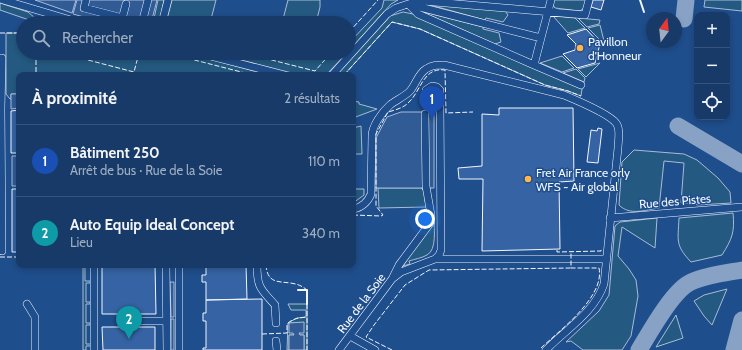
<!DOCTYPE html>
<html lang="fr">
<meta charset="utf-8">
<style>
:root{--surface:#173a69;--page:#20416f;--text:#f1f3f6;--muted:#9eadc0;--line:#36547d;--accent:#ffb74d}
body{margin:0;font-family:Cabin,sans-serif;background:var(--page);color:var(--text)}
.controls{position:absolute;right:12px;top:12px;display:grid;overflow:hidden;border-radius:8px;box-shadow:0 2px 6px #0003}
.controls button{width:36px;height:36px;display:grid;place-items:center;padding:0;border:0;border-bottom:1px solid var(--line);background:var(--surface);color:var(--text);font:20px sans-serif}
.compass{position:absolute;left:646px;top:12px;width:36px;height:36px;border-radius:50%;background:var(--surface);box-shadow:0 2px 6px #0003;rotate:15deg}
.you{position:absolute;left:425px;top:219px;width:14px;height:14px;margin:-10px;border:3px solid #fff;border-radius:50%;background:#1a73e8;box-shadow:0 0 0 6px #1a73e833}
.badge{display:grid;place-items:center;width:26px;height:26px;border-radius:50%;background:var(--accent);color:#fff;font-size:13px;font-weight:700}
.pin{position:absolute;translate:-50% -33px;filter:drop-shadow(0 1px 2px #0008)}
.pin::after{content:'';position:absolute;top:21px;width:14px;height:12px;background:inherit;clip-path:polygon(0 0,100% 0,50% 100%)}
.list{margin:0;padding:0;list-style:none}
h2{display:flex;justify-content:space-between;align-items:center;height:52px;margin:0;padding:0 16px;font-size:17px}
h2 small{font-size:13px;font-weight:400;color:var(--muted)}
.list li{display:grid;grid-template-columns:26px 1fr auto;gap:12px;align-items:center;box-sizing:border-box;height:72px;padding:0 16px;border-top:1px solid var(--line)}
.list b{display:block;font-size:15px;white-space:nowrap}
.list p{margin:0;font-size:13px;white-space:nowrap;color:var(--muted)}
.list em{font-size:13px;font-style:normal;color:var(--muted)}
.icon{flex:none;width:22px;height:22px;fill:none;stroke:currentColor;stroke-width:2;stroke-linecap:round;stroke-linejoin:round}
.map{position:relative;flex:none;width:742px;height:350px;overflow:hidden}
.search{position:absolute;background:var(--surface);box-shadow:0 2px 6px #0003;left:16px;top:16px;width:340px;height:44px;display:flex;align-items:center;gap:10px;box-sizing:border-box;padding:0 14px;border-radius:22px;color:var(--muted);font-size:15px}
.panel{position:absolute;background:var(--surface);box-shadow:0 2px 6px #0003;left:16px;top:72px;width:340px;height:196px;border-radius:8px}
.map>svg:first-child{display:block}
.green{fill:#245a82;stroke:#a8bbd7}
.parking{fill:#305b95;stroke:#a8bbd7}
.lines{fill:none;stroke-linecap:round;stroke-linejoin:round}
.taxiway{stroke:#88a2c6;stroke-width:17}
.building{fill:#3563a3;stroke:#f2f6ff}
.minor-casing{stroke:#f2f6ff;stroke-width:8}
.minor{stroke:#1f4e8c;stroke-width:7}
.fence{stroke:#f2f6ff;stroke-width:1;stroke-dasharray:5 2;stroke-linecap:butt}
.wall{stroke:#f2f6ff;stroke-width:2}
.poi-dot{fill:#ffb74d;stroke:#1f4e8c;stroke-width:1.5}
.labels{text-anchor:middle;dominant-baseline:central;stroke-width:3;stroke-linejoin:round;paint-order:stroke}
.poi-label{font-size:12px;fill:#f2f6ff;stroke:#1f4e8c;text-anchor:start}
.street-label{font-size:12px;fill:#f2f6ff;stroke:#1f4e8c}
</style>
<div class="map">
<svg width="742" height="350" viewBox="0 0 742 350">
<rect width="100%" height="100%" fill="#1f4e8c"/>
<!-- green -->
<path class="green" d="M158,0H164L159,23H153Z
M172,0H216L210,23H166Z
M288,0H320V7L316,23H282Z
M384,0H398L391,4L349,51V43L382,8Z
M554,0H586L584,8L580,11L555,8L553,5Z
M705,0H742V11L704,7Z
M0,3L28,12L41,23H35V22L0,10Z
M423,3L505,11L508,15L503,22L486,18L485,20Z
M420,11L483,27V29L499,33L501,42L495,44Z
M403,12L413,14L582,89L581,96L568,91L545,85L420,29L392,22L344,75H336L390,16Z
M553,16L575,18L585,28L568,33Z
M578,18L600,20L599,24L587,27Z
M600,25L605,45L588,28Z
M6,33H23V53H111C118,59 123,58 129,53H184L272,75H19V94H11V99H10L6,94Z
M213,53H317L335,58L340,53H347L326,75H300Z
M562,56L574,68L562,72L540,63Z
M600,63L586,77L578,69Z
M576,69L585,78L584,82L563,73Z
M353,101L359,102V104L377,109L353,118Z
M361,126L362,154H353V128Z
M634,150L684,154L697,160L718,178L730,192L731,203L697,205L695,203H681L684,163L664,161L659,208C645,210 630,216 619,205L622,162Z
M378,188H421L424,191L426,207L379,208Z
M353,189H364V195L353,203Z
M733,213C735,232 732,239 722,255L691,262C675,245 678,241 679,218Z
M657,218L655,248L622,227L618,256L629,269L636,280L638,296L631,336L622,350H583L571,341L566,342L599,311L609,295L615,226L620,222Z
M434,219C434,228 437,250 427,255C422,258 415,259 409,261L410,264L403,266Z
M83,265H85V281H90V283H86V302H90V304H86V323H90V325H86V344H91V346H86V350H83Z
M727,289L712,325L704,316L694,301L704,295Z
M288,304H307V350H304V335H299L304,323H289L294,335H289V350H287L288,323L297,318L306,317V310H291Z
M676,315L683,338L656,347Z"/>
<!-- parking -->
<path class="parking" d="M35,0H76L72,13Z
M77,0H157L151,23H106L73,14Z
M11,94H19V108L11,109Z
M401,112H434V188H376V138L387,117Z
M12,156H19V186H12Z
M170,282H174V317H171Z
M171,319H174V350H171Z
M304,322V333H299L300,335H304V350H289V335H294L293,333H289V323Z"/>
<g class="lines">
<!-- taxiway -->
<path class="taxiway" d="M684,19L686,0
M678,126L742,164
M639,350C650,332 673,290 691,282C706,275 725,273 742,270
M734,350L742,320"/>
</g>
<!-- building -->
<path class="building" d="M593,0H604L601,10L591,7Z
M586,29L600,44L595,63L577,68L563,54L575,50L576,44L567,35Z
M499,108H573L574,181L559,182L560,249L482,251L483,179H459L458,168L482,166V114L499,115Z
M19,110V153H11V111Z
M598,128L602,129L598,163L587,162L591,130L597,131Z
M12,189H19V252H12Z
M102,265H155L156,314H138V316H132L131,314H102Z
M206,265H246L247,299L206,300V282H202V275H206Z
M262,299V350H203V348H206V321H203V313H206V300Z
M102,327H155V350H103Z"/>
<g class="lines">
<defs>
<path id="minor" d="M3,0L81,23
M86,0L84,8L142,23L148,0
M411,3L423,1L585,15L589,0
M409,5L418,14L534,65L541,38
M121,23L126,4
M162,23L168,0
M199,53L284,75
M0,58H2L1,109L2,251
M534,65L581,85
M332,75L387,14L396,8L408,4L541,38L551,0
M432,86L437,87L440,90V104L430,101L426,97V90Z
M353,209C361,208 368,202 371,194L372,136C372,126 382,112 390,105C396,100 404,97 410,91C416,84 418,74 426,69C432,65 437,65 444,65L564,95C576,100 609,114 616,123C621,129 618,142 618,148L604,284C594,313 566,329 546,350
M610,218L742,207
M435,259H607
M94,265V350
M166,265L167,350
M179,265V350
M257,265C257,288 261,289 275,305L276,323
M393,277L399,265L431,222V215L426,186L425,114
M27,304L35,317V350
M135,321H166
M350,336L375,350
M276,341L277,350
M339,350L392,279L401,272L435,259L439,255L441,250L440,104"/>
</defs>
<!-- minor casing -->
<use href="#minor" class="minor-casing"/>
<!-- minor -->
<use href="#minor" class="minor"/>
<!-- fence -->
<path class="fence" d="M349,32L378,0
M0,33H23
M36,53V75
M61,53L134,72L139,53
M167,53L253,75
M244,53L315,71L331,53
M344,75L392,22L420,29L545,85L568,91L581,96
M353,215L381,216L383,215L376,206V134L388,112C395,110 404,108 409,102C421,91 423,67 445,70L446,113L473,112
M557,250V252L601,251V248
M0,257H19
M266,265C268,292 290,275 307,290
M307,304V350
M262,334L287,333V324C293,318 299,318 307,317
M541,348C560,330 605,297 599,268H571V251
M392,350L366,337L374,325L405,285L429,270L571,268"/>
<!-- wall -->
<path class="wall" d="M640,0L644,12
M298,290H307V304"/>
</g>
<!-- markers -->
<g class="poi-dot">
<circle cx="580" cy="48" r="4"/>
<circle cx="528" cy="179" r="4"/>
</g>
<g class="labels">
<!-- poi labels -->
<g class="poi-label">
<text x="588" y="41">Pavillon<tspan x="588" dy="14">d'Honneur</tspan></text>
<text x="536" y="172">Fret Air France orly<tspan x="536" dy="14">WFS - Air global</tspan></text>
</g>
<!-- street labels -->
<g class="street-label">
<text transform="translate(675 201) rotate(-5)">Rue des Pistes</text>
<text transform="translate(361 303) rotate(-53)">Rue de la Soie</text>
</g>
</g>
</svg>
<div class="controls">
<button>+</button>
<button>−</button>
<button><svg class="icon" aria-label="locate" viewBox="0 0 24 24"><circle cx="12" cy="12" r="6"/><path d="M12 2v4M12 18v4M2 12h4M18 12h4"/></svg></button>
</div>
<svg class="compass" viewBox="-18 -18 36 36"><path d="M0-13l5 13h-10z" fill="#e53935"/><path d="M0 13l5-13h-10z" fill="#9eadc0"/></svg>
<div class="you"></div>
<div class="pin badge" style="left:432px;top:119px;background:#1a4fb4">1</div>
<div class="pin badge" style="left:129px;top:339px;background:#0f9aa8">2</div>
<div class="search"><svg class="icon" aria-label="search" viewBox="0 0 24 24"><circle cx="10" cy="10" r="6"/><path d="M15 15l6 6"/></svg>Rechercher</div>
<section class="panel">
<h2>À proximité<small>2 résultats</small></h2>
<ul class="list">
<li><span class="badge" style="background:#1a4fb4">1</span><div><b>Bâtiment 250</b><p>Arrêt de bus · Rue de la Soie</p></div><em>110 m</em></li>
<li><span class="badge" style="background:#0f9aa8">2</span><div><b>Auto Equip Ideal Concept</b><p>Lieu</p></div><em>340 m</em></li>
</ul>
</section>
</div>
